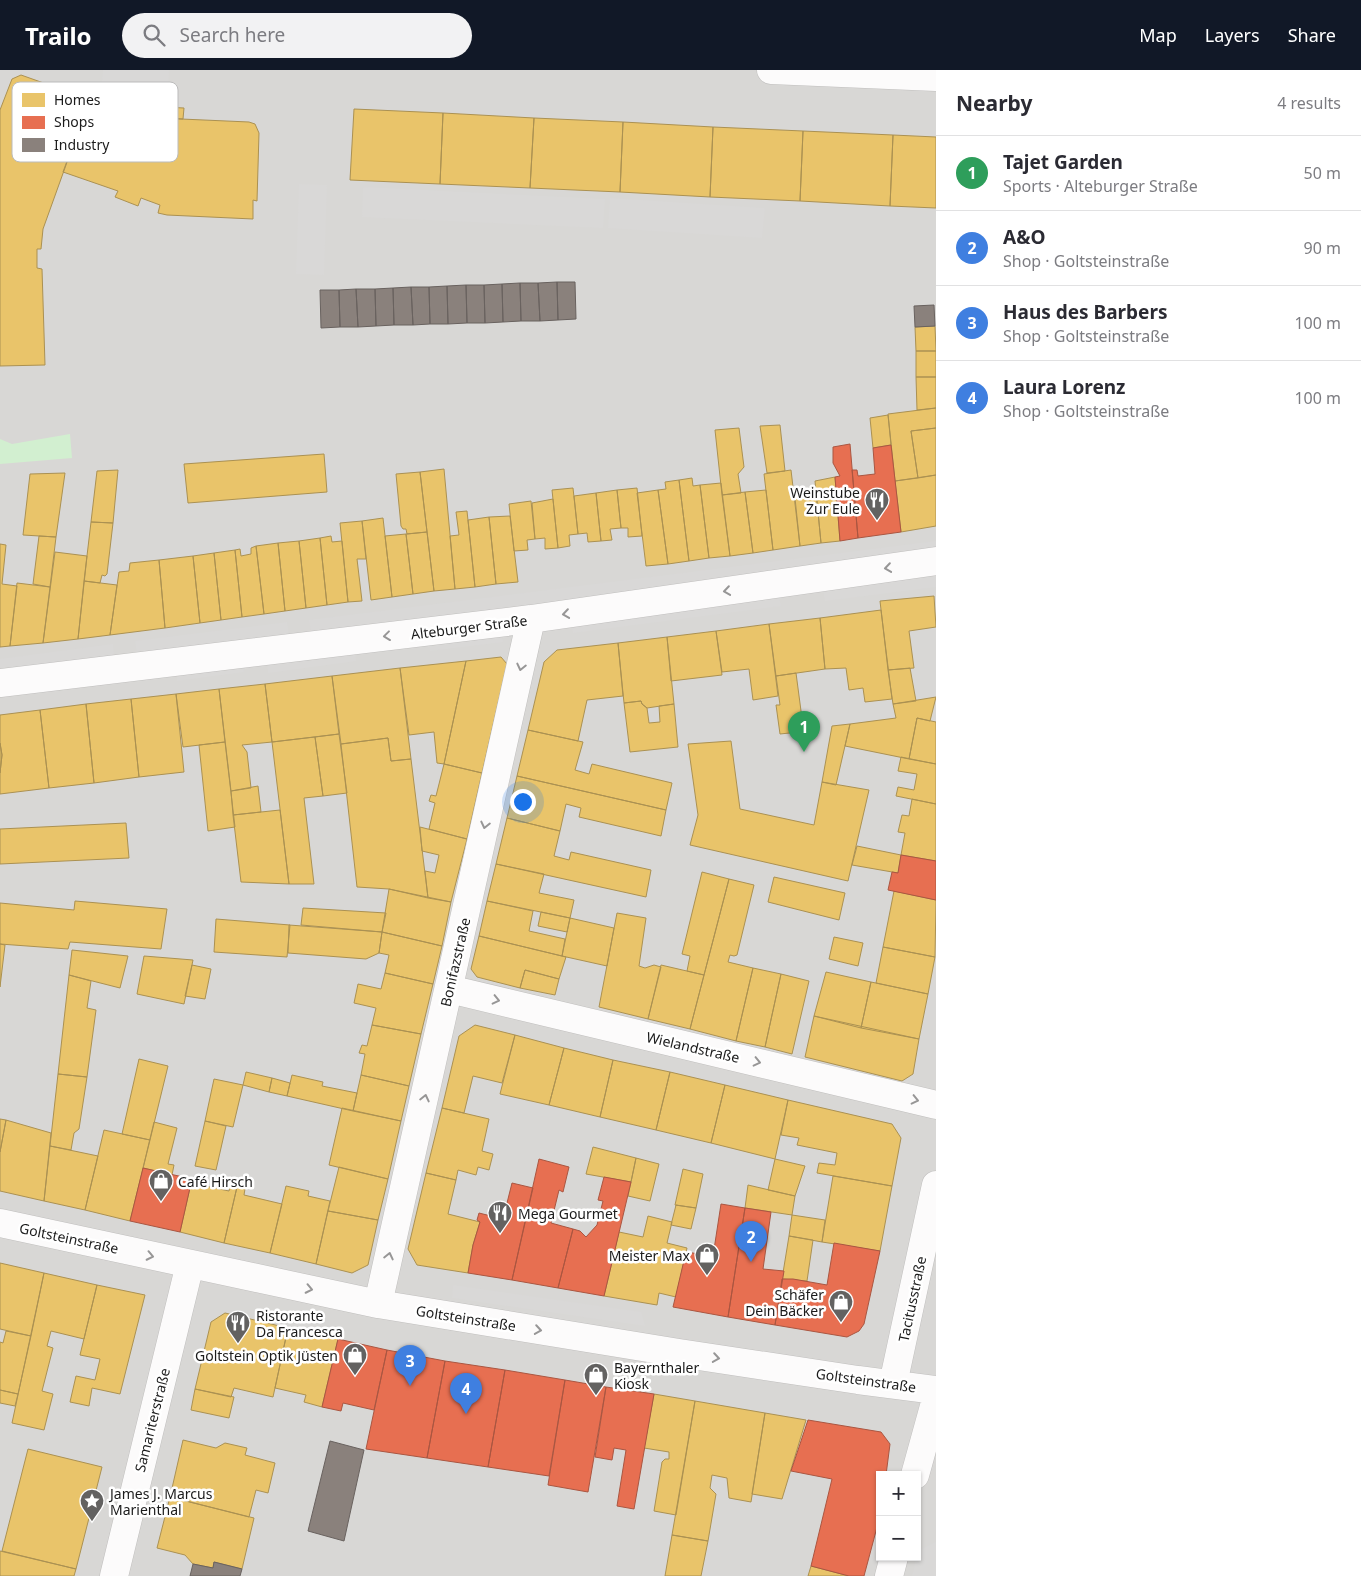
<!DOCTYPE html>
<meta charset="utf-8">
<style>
:root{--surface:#fff;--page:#f2f2f3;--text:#2b2b33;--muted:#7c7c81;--line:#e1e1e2;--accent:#111827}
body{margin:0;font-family:"Noto Sans",sans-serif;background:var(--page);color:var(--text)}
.controls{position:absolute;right:15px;bottom:15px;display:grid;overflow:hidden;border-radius:0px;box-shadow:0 1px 4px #0004}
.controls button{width:45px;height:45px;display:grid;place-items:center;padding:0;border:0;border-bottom:1px solid var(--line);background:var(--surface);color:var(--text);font:25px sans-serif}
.you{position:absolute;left:522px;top:731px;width:18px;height:18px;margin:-12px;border:4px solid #fff;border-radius:50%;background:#1a73e8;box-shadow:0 0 0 8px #1a73e833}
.badge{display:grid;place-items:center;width:32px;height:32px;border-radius:50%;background:var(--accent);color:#fff;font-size:16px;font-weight:700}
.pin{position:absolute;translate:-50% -41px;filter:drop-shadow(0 1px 2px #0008)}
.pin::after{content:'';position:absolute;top:26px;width:18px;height:15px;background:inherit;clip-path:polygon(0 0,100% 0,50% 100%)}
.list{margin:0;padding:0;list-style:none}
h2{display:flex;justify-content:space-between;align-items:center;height:65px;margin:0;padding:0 20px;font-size:21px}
h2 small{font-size:16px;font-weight:400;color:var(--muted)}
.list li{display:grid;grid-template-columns:32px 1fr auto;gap:15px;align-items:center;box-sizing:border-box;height:75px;padding:0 20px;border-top:1px solid var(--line)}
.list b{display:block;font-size:19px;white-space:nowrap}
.list p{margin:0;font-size:16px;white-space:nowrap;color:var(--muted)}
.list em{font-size:16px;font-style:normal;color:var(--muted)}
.icon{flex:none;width:28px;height:28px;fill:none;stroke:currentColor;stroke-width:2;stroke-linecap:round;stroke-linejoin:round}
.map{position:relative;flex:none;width:936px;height:1506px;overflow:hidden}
header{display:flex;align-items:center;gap:30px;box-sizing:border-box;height:70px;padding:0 25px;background:var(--accent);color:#fff}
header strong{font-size:24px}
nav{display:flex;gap:28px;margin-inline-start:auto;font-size:18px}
.search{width:350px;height:45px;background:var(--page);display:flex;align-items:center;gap:12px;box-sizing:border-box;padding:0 18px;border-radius:28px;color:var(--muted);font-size:19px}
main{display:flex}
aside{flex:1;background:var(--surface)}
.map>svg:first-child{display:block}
.residential{fill:#d8d7d5;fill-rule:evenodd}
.park{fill:#d2efd0}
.parking{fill:#d9d8d7}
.homes{fill:#e9c46a;stroke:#ab9152}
.shops{fill:#e76f51;stroke:#aa5641}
.industry{fill:#8a817c;stroke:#69625f}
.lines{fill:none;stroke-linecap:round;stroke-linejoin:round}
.minor-casing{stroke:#c0bfbe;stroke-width:29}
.minor{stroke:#fcfbfb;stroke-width:28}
.oneway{stroke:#979696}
.labels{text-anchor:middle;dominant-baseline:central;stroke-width:5;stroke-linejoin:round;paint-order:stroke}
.poi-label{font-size:14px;fill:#1b1b1b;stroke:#fff;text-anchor:start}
.street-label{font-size:14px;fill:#1b1b1b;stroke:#fff}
.key{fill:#fff;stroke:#bbb;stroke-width:1}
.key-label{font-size:14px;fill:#1b1b1b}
</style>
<header>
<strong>Trailo</strong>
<div class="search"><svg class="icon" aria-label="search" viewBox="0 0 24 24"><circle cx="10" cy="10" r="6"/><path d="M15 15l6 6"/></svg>Search here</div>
<nav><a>Map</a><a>Layers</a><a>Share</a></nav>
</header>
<main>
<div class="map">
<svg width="936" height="1506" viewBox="0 0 936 1506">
<rect width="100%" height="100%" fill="#e9e7e4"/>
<!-- residential -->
<path class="residential" d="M0,0H936V1506H0ZM880,1405H917V1487H880Z"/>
<!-- park -->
<path class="park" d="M70,364L72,388L0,394V369L12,374Z"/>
<!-- parking -->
<path class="parking" d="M103,0H169L168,25L101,20Z
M299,114L327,115L324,205L296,204Z
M363,117L605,129L603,158L362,147Z
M610,128L765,138L762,168L608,158Z
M936,471V484L311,562L309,550Z
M936,506V517L825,531L823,520Z
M779,526L781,536L573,563L571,553Z
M287,552L289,565L137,584L135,571Z
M501,561L503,572L430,581L429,570Z
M113,574L114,587L0,601V589Z
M355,579L356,591L268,603L267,591Z
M242,592L244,602L177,611V601Z
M453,1215L641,1242L645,1256L452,1228Z
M936,1472V1506H912L918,1481Z"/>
<!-- homes -->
<path class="homes" d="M21,5L89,29V31L43,159L41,179H37V198L42,199L45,295L0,296V40L12,9Z
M89,31L135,48L136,47L249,52L255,54L259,63L257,131L253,130V149L167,145L158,143L160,135L141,128L138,136L115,127L118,121L63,102Z
M163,37L184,38L183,49L163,48Z
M354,39L443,43L440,114L350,110Z
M443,43L534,48L530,118L440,114Z
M534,48L623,52L620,122L530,118Z
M623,52L713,57L710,127L620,122Z
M713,57L803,61L800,131L710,127Z
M803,61L893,65L890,136L800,131Z
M893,65L936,67V138L890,136Z
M935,256L936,281H916L915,257Z
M916,281H936V307H916Z
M916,307H936V338L917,340Z
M936,338V358L911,361L918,408L895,411L888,344Z
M888,345L891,375L873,378L870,348Z
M780,355L785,401L767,403L760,356Z
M739,358L744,397L738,404L741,423L722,425L715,360Z
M936,358V405L918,408L911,361Z
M324,384L327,422L188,433L184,394Z
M444,399L455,519L434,521L420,402Z
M118,400L113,453L91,452L97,401Z
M791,400L800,476L773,480L764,404Z
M420,402L427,462L407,464L406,459H403L401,456L396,404Z
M65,403L56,467L23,465L30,404Z
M936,405V456L901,462L895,411Z
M835,407L840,471L821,473L815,411Z
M692,408L693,416L700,415L709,488L689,491L679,410Z
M679,410L689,491L668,494L658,420L666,419L665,412Z
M721,413L730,486L709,488L700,415Z
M573,418L578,464L569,465L570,476L558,478L552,420Z
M637,418L642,466L628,467V458H621L617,420Z
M617,420L621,458L610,459L612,470L601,471L596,423Z
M658,420L668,494L646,496L637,423Z
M766,420L773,480L753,483L745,422Z
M816,421L821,473L800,476L795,428L799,427L801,424Z
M745,422L753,483L730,486L722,425Z
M596,423L601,471L588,472L587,463L578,464L574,426Z
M553,429L558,478L545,479V468L535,469L532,433Z
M531,431L535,469L527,470L528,480L514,481L509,434Z
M467,441L475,517L455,519L450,466L459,465L456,442Z
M510,446L518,512L496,514L489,447Z
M489,447L496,514L475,517L468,450Z
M383,448L392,527L371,530L362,451Z
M362,451L366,489H357L362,531L348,532L340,453Z
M91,452L113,453L107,504L105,506L102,505L100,513L84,511Z
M427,462L434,521L413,524L406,464Z
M406,464L413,524L392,527L385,466Z
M39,466L56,467L50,517L33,514Z
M331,466L332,472L342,471L348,532L327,535L320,468Z
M320,468L327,535L306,538L299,471Z
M299,471L306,538L285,541L278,473Z
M278,473L285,541L264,544L256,476Z
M0,474L6,475L2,514L17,516L10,576L0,577Z
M256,476L264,544L242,547L235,480L240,479L241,486L251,484V478Z
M235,480L242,547L221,550L214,483Z
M55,482L87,486L78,569L43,573Z
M214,483L221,550L200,553L193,486Z
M193,486L200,553L165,558L159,490Z
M159,490L165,558L110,565L119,502L129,501L130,493Z
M84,511L117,515L110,565L78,569Z
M17,513L50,517L43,573L10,576Z
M934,526L936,557L909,561L914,598L888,600L880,531Z
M881,540L892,629L865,632L863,618L849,620L846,598L825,599L820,548Z
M820,548L825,599L776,606L769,554Z
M769,554L778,626L753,630L749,599L722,602L716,561Z
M716,561L722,605L671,611L667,567Z
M667,567L674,634L647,638L642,634L641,631L624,633L618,573Z
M618,573L623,626L587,630L578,671L528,660L544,592L557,580Z
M501,587L507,594L482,703L444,694L466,591Z
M466,591L444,694L437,693L434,662L409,665L400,598Z
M400,598L411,689L391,691L388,668L341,674L332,606Z
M910,598L916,631L893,634L888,600Z
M796,603L803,656L799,662L780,664L776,635H780L776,606Z
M332,606L339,664L272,672L265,614Z
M265,614L272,672L242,675L247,682L251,718L231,721L219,619Z
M219,619L225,672L183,677L176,624Z
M176,624L184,702L139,707L131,629Z
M936,627L930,651L917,648L909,689L845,676L850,654L896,648L893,634Z
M131,629L139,707L94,713L86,634Z
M641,631L642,634L647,638L649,653L660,652L659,636L674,634L678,677L630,682L624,633Z
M86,634L94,713L49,718L40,640Z
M40,640L49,718L0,724V703L2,685L0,673V645Z
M917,648L936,652V694L909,689Z
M850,654L836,715L822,712L832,656Z
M528,660L583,672L575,700L589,704L592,694L672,713L666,740L517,706Z
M339,664L347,723L323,726L315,667Z
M315,667L323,726L304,728L314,814H289L272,672Z
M388,668L391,691L411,689L428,828L389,819L357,817L341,674Z
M731,671L740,739L814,755L822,712L869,720L848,811L690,775L698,745L688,674Z
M225,672L235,757L208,761L199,675Z
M0,673L2,685L0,703Z
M901,687L936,694V734L896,726L898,717L914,720L917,704L898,701Z
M444,694L482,703L467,769L429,759L435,733L429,731L431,725L436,726Z
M517,706L666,740L661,766L579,747L581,738L566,734L560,761L507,748Z
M258,716L261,742L233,745L231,721Z
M912,729L936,734V791L901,785L905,763L898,762L902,745L909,746Z
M280,740L289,814L241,812L233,745Z
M507,748L560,761L554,786L569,790L571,782L651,800L646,827L496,794Z
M126,753L129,788L0,794V759Z
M420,757L467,769L451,832L428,828L425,801L435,803L439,785L422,781Z
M857,776L901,785L898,803L852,795Z
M496,794L544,804L539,823L574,830L570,848L487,831Z
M702,802L729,809L704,905L687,901L690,886L682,884Z
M774,807L845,823L839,850L768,832Z
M729,809L754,815L737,885L734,886L730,885L728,892L753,898L736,971L690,959Z
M389,819L451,832L442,876L382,862Z
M894,821L936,830L935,887L883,877Z
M75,831L167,839L161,879L70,872L68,879L0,874V833L74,840Z
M487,831L533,841L529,861L565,869L562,886L479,866Z
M303,838L386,843L382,862L301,855Z
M541,842L570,848L567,862L538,856Z
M617,843L646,848L639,896L645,898L654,895L661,897L648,949L599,937Z
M570,848L614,858L607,896L562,886Z
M216,849L290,855L287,887L214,882Z
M289,855L382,862L379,883L366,889L288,883Z
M382,862L442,876L433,914L385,903L389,885L379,883Z
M479,866L566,887L559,909L525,900L520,918L477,907L471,899Z
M834,867L863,873L858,896L829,889Z
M0,874L5,875L0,917Z
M883,877L935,887L928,924L876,913Z
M72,880L128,886L120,918L69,905Z
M144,886L193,890L184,934L137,924Z
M192,895L211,899L205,929L185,926Z
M661,895L704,905L690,959L648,949Z
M753,898L781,904L765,977L736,971Z
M525,900L559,909L555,925L520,918Z
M826,902L871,912L861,958L814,946Z
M385,903L433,914L421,964L372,955L376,938L354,933L358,914L381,919Z
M781,904L809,911L792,984L765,977Z
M69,905L91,911L87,938L96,940L87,1007L58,1004Z
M871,912L928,924L919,969L861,958Z
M814,946L919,969L913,1004L902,1011L805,987Z
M372,955L421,964L409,1016L361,1005L365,984L359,983L362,975L367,976Z
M475,955L515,965L502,1013L473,1006L464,1043L442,1038L459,966Z
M515,965L564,978L549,1035L500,1024Z
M564,978L613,990L600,1047L549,1035Z
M139,989L168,996L150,1070L122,1064Z
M613,990L670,1002L656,1060L600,1047Z
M246,1002L272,1008L269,1022L243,1015Z
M670,1002L725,1015L711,1073L656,1060Z
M58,1004L87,1007L79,1059L74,1063L71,1080L50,1076Z
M292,1005L323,1012L322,1016L357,1023L353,1041L287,1026Z
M361,1005L409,1016L401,1051L353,1041Z
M272,1008L290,1013L287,1026L269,1022Z
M214,1009L243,1015L233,1057L205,1051Z
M725,1015L788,1030L775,1089L711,1073Z
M788,1030L892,1054L901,1068L892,1116L817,1103L819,1093L835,1095L837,1083L797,1075L799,1068L781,1065Z
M342,1038L401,1051L388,1109L329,1095Z
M442,1038L489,1049L482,1081L493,1084L489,1100L478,1097L476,1105L458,1100L456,1110L426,1103Z
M0,1049L6,1050L0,1082Z
M6,1050L51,1063L44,1131L0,1121V1082Z
M205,1051L226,1056L216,1100L195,1096Z
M154,1052L177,1058L168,1094L174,1095L172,1105L143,1098Z
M104,1060L150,1070L130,1151L85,1140Z
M50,1076L98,1086L85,1140L44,1131Z
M593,1077L636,1088L631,1112L586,1104Z
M636,1088L659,1094L650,1131L628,1126Z
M775,1089L805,1096L795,1126L768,1120Z
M339,1097L388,1109L378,1150L328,1141Z
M683,1099L703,1104L696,1138L675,1135Z
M426,1103L456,1110L448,1144L480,1152L473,1175L468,1203L417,1195L408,1179Z
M833,1106L892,1116L880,1181L822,1172Z
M191,1113L229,1121L230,1116L237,1117L224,1173L180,1162Z
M748,1115L795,1126L792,1145L745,1138Z
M286,1116L309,1121L308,1126L330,1131L316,1194L270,1183Z
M237,1117L245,1119L244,1125L282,1134L270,1183L224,1173Z
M676,1135L696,1138L691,1159L671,1155Z
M328,1141L378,1150L368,1195L352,1203L316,1194Z
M792,1145L825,1150L822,1172L789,1166Z
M648,1146L672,1152L667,1173L687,1178L676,1227L659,1223L657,1235L604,1226L619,1162L643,1167Z
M789,1166L813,1170L807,1211L782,1209Z
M0,1193L44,1203L31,1266L0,1259Z
M44,1203L97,1215L84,1269L51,1261L47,1276L53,1278L42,1321L53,1324L44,1360L12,1353Z
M97,1215L145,1225L120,1324L92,1318L89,1336L70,1332L76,1306L95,1310L100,1289L80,1285Z
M225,1243L288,1258L273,1327L234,1318L231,1327L195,1319L211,1252Z
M288,1258L338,1269L322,1337L304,1332L306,1325L275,1318Z
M6,1261L31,1266L18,1324L0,1320V1272L3,1273Z
M195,1319L234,1327L229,1348L191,1340Z
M0,1320L18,1324L15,1336L0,1333Z
M654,1324L695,1331L676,1445L654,1441L662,1392L665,1389H669V1382L644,1378Z
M695,1331L765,1343L751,1432L729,1428L727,1408L712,1405L710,1418L716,1424L708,1471L672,1465Z
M765,1343L806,1350L782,1429L752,1424Z
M183,1370L216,1378L225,1373L247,1378L245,1385L275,1393L268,1423L256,1420L249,1447L170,1427Z
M28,1379L102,1397L76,1499L2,1481Z
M170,1427L254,1448L242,1499L214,1492L213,1498L193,1494L185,1485L157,1478Z
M672,1465L708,1471L701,1506H665Z
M0,1481L76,1499L74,1506H0Z
M811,1496L849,1506H808Z"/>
<!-- shops -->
<path class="shops" d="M850,374L858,468L840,471L835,407L840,406L833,393V377Z
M891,375L901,462L858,468L852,400H857L858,406L875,404L873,378Z
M901,785L936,791V830L888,820L892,802L898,803Z
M539,1089L569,1097L563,1122L559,1120L551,1153L573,1159L558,1218L512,1210Z
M143,1098L192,1109L180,1162L130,1151Z
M604,1107L631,1112L604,1226L558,1218L573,1159L580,1161L586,1167L597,1155L603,1131L598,1130Z
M512,1113L533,1118L512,1210L468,1203L473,1175L480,1152L477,1150L479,1143L503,1149Z
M721,1134L745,1138L728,1247L673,1237L686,1182L713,1186Z
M745,1138L771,1142L763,1199L784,1201L775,1255L728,1247Z
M834,1173L880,1181L864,1254L859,1261L847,1267L775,1255L782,1209H793L827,1215Z
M338,1269L387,1280L374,1340L343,1333L341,1341L322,1337Z
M387,1280L445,1291L427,1388L366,1379Z
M445,1291L505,1300L488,1397L427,1388Z
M505,1300L565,1310L549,1406L488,1397Z
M565,1310L606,1317L588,1422L548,1415Z
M606,1317L654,1324L634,1439L617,1436L626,1380L614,1378L612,1390L595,1387Z
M808,1350L881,1362L890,1374L886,1405H880V1446L864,1506H849L811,1496L832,1409L791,1401Z"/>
<!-- industry -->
<path class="industry" d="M557,212H575L576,249L558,250Z
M557,212L558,250L540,251L538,213Z
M520,213L521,251L503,252L502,214Z
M520,213H538L540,251H521Z
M502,214L503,252L485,253L484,215Z
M466,215L467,253L448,254L447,216Z
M466,215H484L485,253H467Z
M447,216L448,254H430L429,217Z
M411,217L413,255H394L393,218Z
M411,217H429L430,254L413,255Z
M393,218L394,255L376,256L375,219Z
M356,219L358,257H340L339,220Z
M356,219H375L376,256L358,257Z
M320,220H339L340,257L321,258Z
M934,235L935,256L915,257L914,236Z
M330,1371L364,1380L344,1471L308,1461Z
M214,1492L242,1499L240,1506H190L193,1494L213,1498Z"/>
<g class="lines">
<defs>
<path id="minor" d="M771,0L936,7
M0,613L531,549L936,491
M449,919L936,1035
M0,1153L378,1234L679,1283L858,1310L936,1320
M378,1234L531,549
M893,1314L936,1115
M915,1405L936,1329
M114,1506L190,1194
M889,1506L894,1487"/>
</defs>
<!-- minor casing -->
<use href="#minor" class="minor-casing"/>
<!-- minor -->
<use href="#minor" class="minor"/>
</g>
<!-- one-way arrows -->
<defs><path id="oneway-chevron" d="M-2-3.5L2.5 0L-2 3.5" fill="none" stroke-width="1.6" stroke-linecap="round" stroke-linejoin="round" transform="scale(1.25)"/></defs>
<g class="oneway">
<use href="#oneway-chevron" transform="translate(888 498) rotate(172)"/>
<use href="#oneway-chevron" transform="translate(727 521) rotate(172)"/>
<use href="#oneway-chevron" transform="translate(566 544) rotate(172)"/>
<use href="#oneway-chevron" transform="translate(387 566) rotate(173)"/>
<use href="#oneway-chevron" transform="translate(521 597) rotate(103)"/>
<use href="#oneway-chevron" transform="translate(485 755) rotate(103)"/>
<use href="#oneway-chevron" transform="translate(496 930) rotate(13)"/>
<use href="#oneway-chevron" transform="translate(757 992) rotate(13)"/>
<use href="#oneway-chevron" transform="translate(425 1028) rotate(-77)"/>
<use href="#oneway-chevron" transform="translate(915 1030) rotate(13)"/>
<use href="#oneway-chevron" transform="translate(150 1186) rotate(12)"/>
<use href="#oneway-chevron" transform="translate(389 1186) rotate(-77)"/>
<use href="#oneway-chevron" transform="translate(309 1219) rotate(12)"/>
<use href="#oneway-chevron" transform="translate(538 1260) rotate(9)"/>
<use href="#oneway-chevron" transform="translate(716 1288) rotate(9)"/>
</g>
<!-- icons -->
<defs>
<symbol id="restaurant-pin" viewBox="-11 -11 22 30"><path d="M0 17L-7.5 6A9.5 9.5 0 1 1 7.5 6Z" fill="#636261" stroke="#fff"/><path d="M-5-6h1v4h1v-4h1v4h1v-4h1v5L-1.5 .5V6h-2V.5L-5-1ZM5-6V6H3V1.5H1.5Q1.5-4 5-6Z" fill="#fff"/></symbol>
<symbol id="shop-pin" viewBox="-11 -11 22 30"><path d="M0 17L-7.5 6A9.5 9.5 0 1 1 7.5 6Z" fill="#636261" stroke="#fff"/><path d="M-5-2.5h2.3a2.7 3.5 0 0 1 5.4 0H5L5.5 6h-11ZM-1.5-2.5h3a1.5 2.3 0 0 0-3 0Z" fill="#fff"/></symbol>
<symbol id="sight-pin" viewBox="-11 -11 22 30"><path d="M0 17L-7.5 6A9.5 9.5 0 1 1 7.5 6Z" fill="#636261" stroke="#fff"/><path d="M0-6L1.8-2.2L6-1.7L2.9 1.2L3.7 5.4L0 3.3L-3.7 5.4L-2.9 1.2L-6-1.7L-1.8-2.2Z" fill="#fff"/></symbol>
</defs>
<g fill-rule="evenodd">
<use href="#restaurant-pin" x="863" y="416" width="28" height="38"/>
<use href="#shop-pin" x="147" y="1097" width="28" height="38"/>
<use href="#restaurant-pin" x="486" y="1129" width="28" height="38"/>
<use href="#shop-pin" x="693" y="1171" width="28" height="38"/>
<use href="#shop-pin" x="827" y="1218" width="28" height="38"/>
<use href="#restaurant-pin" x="224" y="1239" width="28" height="38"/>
<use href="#shop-pin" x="341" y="1271" width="28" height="38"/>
<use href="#shop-pin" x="582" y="1291" width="28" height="38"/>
<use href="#sight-pin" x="78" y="1417" width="28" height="38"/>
</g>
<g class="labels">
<!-- poi labels -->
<g class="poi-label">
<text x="860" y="422" text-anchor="end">Weinstube<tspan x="860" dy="16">Zur Eule</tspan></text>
<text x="178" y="1111">Café Hirsch</text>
<text x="518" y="1143">Mega Gourmet</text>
<text x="690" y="1185" text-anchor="end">Meister Max</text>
<text x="824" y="1224" text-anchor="end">Schäfer<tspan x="824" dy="16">Dein Bäcker</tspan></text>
<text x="256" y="1245">Ristorante<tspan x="256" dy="16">Da Francesca</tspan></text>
<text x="338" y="1285" text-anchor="end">Goltstein Optik Jüsten</text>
<text x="614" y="1297">Bayernthaler<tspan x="614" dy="16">Kiosk</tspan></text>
<text x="110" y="1423">James J. Marcus<tspan x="110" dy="16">Marienthal</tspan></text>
</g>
<!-- street labels -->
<g class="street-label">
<text transform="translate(469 557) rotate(-7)">Alteburger Straße</text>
<text transform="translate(455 892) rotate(-77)">Bonifazstraße</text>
<text transform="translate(693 977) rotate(13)">Wielandstraße</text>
<text transform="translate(69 1168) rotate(12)">Goltsteinstraße</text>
<text transform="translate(912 1229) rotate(-78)">Tacitusstraße</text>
<text transform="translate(466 1248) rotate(9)">Goltsteinstraße</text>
<text transform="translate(866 1310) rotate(8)">Goltsteinstraße</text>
<text transform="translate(152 1350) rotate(-76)">Samariterstraße</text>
</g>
</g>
<!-- legend -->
<rect x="12" y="12" width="166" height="80" rx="8" class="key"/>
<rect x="22" y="23" width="23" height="14" fill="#e9c46a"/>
<rect x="22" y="46" width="23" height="13" fill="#e76f51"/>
<rect x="22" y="68" width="23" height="14" fill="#8a817c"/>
<g class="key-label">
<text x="54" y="35">Homes</text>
<text x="54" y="57">Shops</text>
<text x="54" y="80">Industry</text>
</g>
</svg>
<div class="controls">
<button>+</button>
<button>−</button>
</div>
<div class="you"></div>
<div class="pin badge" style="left:804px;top:682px;background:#2e9e5b">1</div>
<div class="pin badge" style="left:751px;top:1192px;background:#3f7fe0">2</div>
<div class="pin badge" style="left:410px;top:1316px;background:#3f7fe0">3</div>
<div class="pin badge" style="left:466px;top:1344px;background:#3f7fe0">4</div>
</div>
<aside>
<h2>Nearby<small>4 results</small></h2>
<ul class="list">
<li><span class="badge" style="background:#2e9e5b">1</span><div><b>Tajet Garden</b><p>Sports · Alteburger Straße</p></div><em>50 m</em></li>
<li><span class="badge" style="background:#3f7fe0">2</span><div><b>A&amp;O</b><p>Shop · Goltsteinstraße</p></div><em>90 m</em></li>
<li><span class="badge" style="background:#3f7fe0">3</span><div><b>Haus des Barbers</b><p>Shop · Goltsteinstraße</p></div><em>100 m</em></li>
<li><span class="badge" style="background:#3f7fe0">4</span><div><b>Laura Lorenz</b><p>Shop · Goltsteinstraße</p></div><em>100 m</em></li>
</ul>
</aside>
</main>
